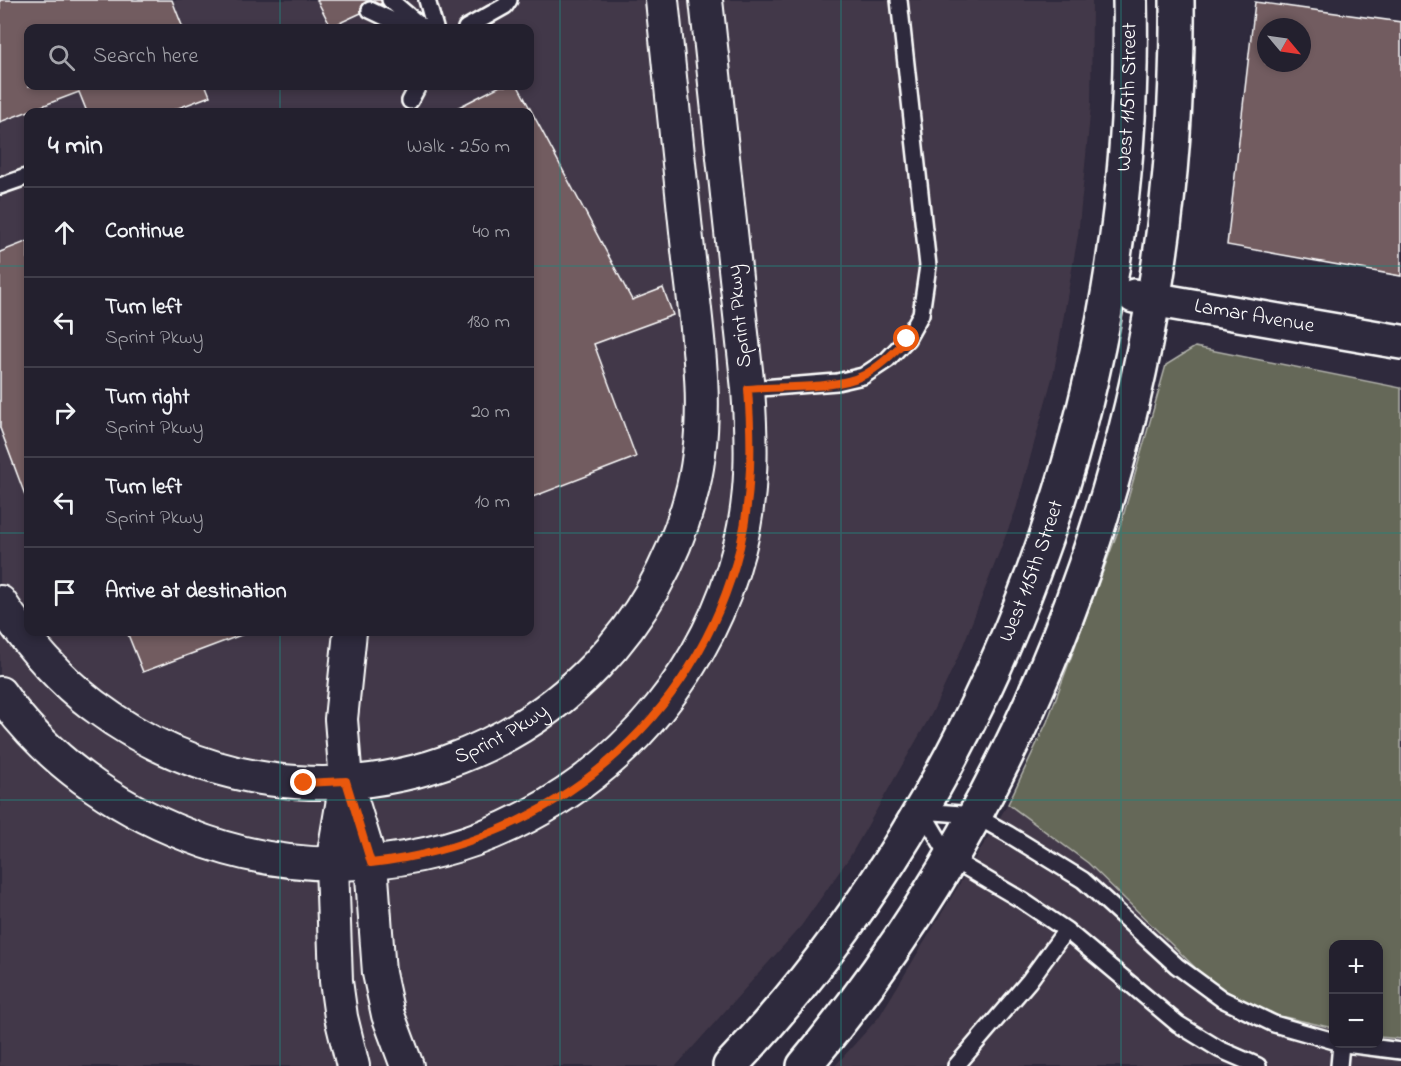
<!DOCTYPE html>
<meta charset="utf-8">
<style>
:root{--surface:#23202e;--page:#2f2d3a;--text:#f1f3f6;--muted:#a3a3aa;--line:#403e4a}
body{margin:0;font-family:"Indie Flower",sans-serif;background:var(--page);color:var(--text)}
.controls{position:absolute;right:18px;bottom:18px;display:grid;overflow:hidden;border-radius:12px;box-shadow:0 3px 9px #0003}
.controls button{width:54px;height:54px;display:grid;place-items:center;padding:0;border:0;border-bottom:2px solid var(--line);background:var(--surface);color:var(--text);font:30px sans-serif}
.compass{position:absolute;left:1257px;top:18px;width:54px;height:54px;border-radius:50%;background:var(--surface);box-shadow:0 3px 9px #0003;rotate:119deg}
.stop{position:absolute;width:18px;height:18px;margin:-14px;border:4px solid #ea580c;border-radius:50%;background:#fff}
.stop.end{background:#ea580c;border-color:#fff;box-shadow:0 2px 6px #0008}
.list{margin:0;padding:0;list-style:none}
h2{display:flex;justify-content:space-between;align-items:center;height:78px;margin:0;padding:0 24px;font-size:26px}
h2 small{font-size:20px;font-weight:400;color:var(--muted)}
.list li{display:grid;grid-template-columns:39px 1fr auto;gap:18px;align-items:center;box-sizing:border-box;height:90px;padding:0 24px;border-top:2px solid var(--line)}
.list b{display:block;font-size:22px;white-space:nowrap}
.list p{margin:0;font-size:20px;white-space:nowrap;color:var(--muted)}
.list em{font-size:20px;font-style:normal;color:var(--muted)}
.icon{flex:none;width:33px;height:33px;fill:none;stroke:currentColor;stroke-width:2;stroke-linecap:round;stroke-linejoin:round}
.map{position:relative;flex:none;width:1401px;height:1066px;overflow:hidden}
.search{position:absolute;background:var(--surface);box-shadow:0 3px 9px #0003;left:24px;top:24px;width:510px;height:66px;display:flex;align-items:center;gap:15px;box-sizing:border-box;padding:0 21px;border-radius:12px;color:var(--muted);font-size:22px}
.panel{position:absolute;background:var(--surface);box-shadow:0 3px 9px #0003;left:24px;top:108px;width:510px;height:528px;border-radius:12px}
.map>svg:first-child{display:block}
.built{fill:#433948;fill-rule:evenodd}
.green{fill:#656759;stroke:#b2b3ac;stroke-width:1.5}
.building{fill:#725b60;stroke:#fff;stroke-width:1.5;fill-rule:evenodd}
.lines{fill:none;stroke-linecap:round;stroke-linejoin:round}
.lane-casing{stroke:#fff;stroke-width:20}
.street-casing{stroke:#fff;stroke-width:36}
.secondary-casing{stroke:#fff;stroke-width:38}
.lane{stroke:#2f2a3d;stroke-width:15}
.street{stroke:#2f2a3d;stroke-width:32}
.secondary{stroke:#2f2a3d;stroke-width:33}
.route{stroke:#ea580c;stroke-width:8}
.grid{fill:none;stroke:#27847c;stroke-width:1.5;stroke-opacity:0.55}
.labels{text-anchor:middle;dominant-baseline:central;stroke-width:6;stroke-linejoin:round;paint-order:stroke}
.street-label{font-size:21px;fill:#fff;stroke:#2f2a3d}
</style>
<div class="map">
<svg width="1401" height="1066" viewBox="0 0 1401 1066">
<rect width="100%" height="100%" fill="#2f2a3d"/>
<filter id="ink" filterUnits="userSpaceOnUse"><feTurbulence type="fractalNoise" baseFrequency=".0167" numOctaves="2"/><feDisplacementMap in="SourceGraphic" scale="12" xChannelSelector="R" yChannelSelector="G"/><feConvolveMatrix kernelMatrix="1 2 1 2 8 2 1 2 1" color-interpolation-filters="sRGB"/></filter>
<g filter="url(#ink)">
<!-- built -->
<path class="built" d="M0,0H1092L1091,105L1078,235L1054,371L1016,509L962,648L932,713L849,858L801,926L676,1066H0ZM28,28H530V86H28ZM28,112H530V632H28Z
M1008,804L1088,863L1211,983L1267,1013L1333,1028L1334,1044H1378L1379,1037L1401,1039V1066H835L879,1017Z"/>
<!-- green -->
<path class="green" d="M1195,347L1401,388V1039L1379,1037L1378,944H1334L1333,1028L1267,1013L1211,983L1088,863L1008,804L1047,722L1122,520L1166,365Z"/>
<!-- building -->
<path class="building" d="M0,0H172L183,28H28V86H206L210,96L168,112H87L79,92L0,122Z
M317,0H389L331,27Z
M1255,2L1401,22V276L1227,245ZM1266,27H1302V63H1266Z
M500,86H518L632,300L663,288L673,315L594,344L636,457L530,498V112H449Z
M28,241V503L0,428V252Z
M127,632H249L143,672Z"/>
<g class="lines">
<defs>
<path id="lane" d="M390,0L423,28
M427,0L435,28
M370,10L408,28
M466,28L505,6L509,0
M410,101L418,86
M0,186L26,177
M748,389L837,382L863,376L887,360L907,339L921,314L928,266L899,0
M922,811L974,815L1008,834L1083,880L1177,966L1222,999L1274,1024L1334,1041
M922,811L950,858L1023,901L1066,930L1178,1024L1219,1049L1258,1066
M1345,1044L1401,1051
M956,1066L1029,981L1066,930
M1339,1066L1341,1044"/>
<g id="street">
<path id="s1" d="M0,602C26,641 56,677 93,705C312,870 618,760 690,499C713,418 697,332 688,250C679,167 671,83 662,0"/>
<path d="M350,632L341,719L346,781L371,863L379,973L388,1015L407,1066"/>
<path d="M0,693C45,758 114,807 187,835C420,927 677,789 739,549C753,496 752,443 748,389L706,0"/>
<path d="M345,788L332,864L336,981L341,1017L353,1066"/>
</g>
<g id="secondary">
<path id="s2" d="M1134,296L1401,342"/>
<path id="s3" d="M730,1066C996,785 1139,387 1130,0"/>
<path d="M804,1066C1052,770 1181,384 1177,0"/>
</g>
</defs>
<!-- lane casing -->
<use href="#lane" class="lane-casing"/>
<!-- street casing -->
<use href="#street" class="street-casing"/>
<!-- secondary casing -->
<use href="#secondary" class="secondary-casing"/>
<!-- lane -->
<use href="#lane" class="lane"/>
<!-- street -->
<use href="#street" class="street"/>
<!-- secondary -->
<use href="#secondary" class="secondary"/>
</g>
</g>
<g class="lines" filter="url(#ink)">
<!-- route -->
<path class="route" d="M304,783L346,781L371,863C547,844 697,723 740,547C752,495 752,443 748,389C781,386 835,390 864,375C881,366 894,353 907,339"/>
</g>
<!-- grid -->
<path class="grid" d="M280,0V28M560,0V1066M841,0V1066M1121,0V1066M280,86V112M0,266H28M530,266H1401M0,533H28M530,533H1401M280,632V1066M0,800H1401"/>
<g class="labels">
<!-- street labels -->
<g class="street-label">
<text stroke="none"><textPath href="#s3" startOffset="1070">West 115th Street</textPath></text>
<text transform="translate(740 316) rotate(-96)">Sprint Pkwy</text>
<text stroke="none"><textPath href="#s2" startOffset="122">Lamar Avenue</textPath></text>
<text stroke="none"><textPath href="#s3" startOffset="584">West 115th Street</textPath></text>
<text stroke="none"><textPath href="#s1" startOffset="574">Sprint Pkwy</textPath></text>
</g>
</g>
</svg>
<div class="controls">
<button>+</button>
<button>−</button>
</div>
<svg class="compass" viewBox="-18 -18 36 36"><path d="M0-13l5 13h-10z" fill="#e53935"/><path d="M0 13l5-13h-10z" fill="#a3a3aa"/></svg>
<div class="stop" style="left:907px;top:339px"></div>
<div class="stop end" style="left:304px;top:783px"></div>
<div class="search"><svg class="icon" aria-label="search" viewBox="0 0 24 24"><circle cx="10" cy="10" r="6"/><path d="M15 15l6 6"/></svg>Search here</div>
<section class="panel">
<h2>4 min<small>Walk · 250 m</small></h2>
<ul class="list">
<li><svg class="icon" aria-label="ahead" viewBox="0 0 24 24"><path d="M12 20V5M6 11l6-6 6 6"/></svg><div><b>Continue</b></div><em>40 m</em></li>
<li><svg class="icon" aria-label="left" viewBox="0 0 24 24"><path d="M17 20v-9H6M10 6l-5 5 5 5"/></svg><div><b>Turn left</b><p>Sprint Pkwy</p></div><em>180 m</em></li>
<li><svg class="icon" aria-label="right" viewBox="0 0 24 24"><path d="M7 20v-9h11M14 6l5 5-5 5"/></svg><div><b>Turn right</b><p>Sprint Pkwy</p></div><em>20 m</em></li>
<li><svg class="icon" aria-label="left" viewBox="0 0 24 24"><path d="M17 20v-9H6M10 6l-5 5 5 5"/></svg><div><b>Turn left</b><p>Sprint Pkwy</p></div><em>10 m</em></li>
<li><svg class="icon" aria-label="arrive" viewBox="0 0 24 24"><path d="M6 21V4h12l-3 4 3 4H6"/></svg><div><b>Arrive at destination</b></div></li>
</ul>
</section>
</div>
